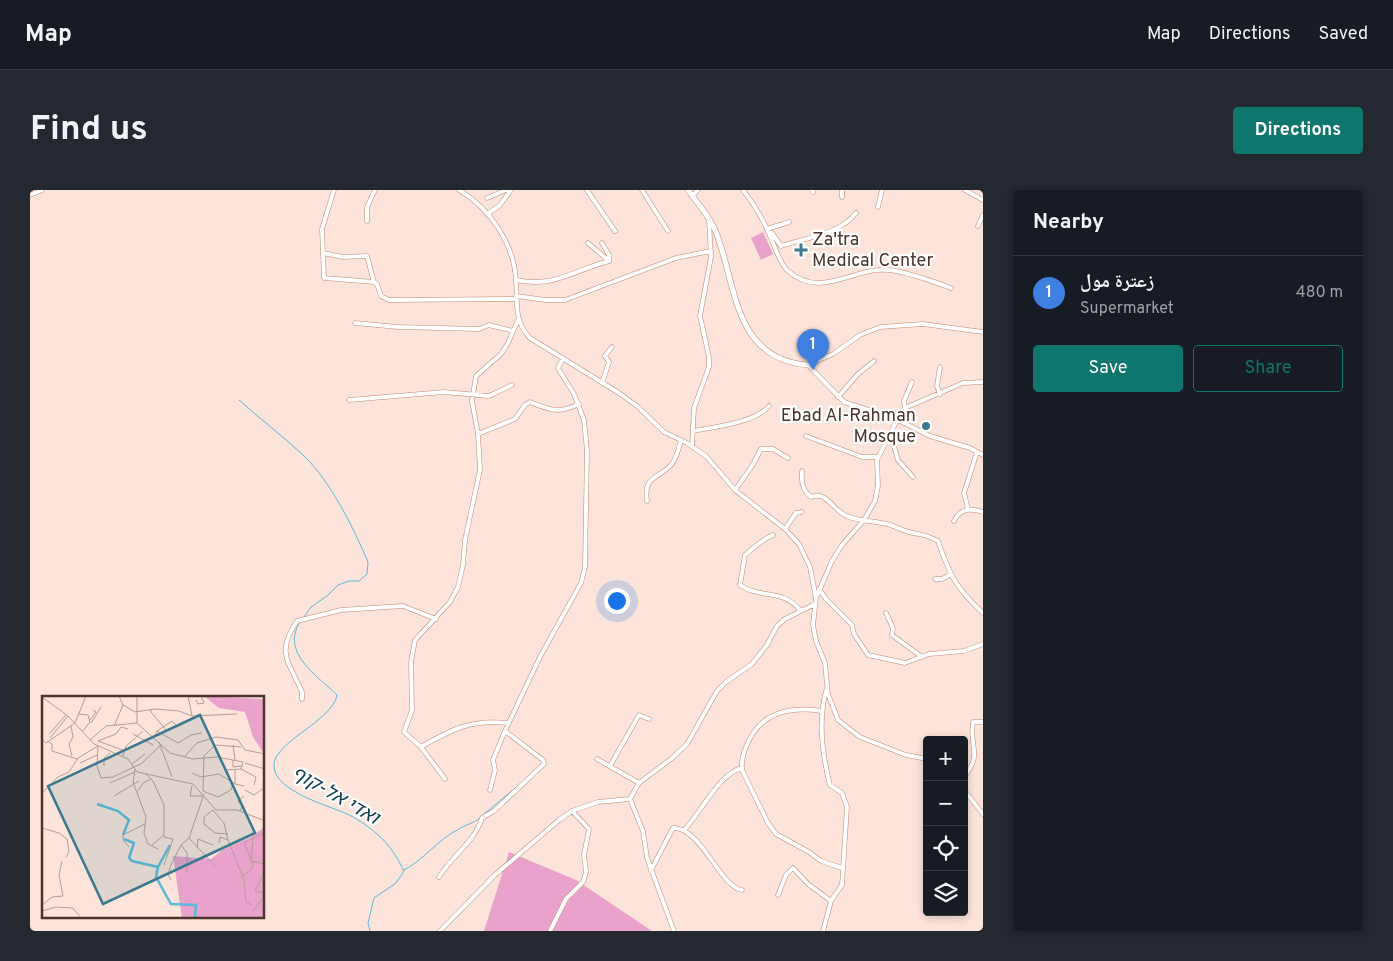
<!DOCTYPE html>
<meta charset="utf-8">
<style>
:root{--surface:#171b24;--page:#242831;--text:#f1f3f6;--muted:#9ea1a6;--line:#363941;--accent:#0f766e}
body{margin:0;font-family:Overpass,"Noto Naskh Arabic","Noto Sans Hebrew",sans-serif;background:var(--page);color:var(--text)}
.controls{position:absolute;right:15px;bottom:15px;display:grid;overflow:hidden;border-radius:5px;box-shadow:0 2px 8px #0003}
.controls button{width:45px;height:45px;display:grid;place-items:center;padding:0;border:0;border-bottom:1px solid var(--line);background:var(--surface);color:var(--text);font:25px sans-serif}
.you{position:absolute;left:586px;top:410px;width:18px;height:18px;margin:-12px;border:4px solid #fff;border-radius:50%;background:#1a73e8;box-shadow:0 0 0 8px #1a73e833}
.badge{display:grid;place-items:center;width:32px;height:32px;border-radius:50%;background:var(--accent);color:#fff;font-size:16px;font-weight:700}
.pin{position:absolute;translate:-50% -41px;filter:drop-shadow(0 1px 2px #0008)}
.pin::after{content:'';position:absolute;top:26px;width:18px;height:15px;background:inherit;clip-path:polygon(0 0,100% 0,50% 100%)}
.list{margin:0;padding:0;list-style:none}
h2{display:flex;justify-content:space-between;align-items:center;height:65px;margin:0;padding:0 20px;font-size:21px}
h2 small{font-size:16px;font-weight:400;color:var(--muted)}
.list li{display:grid;grid-template-columns:32px 1fr auto;gap:15px;align-items:center;box-sizing:border-box;height:75px;padding:0 20px;border-top:1px solid var(--line)}
.list b{display:block;font-size:19px;white-space:nowrap}
.list p{margin:0;font-size:16px;white-space:nowrap;color:var(--muted)}
.list em{font-size:16px;font-style:normal;color:var(--muted)}
.actions{display:flex;gap:10px;padding:15px 20px}
.actions a{flex:1;padding:11px 0;border:1px solid var(--accent);border-radius:5px;text-align:center;font-size:18px;color:var(--accent)}
.actions .main{background:var(--accent);color:#fff}
.icon{flex:none;width:28px;height:28px;fill:none;stroke:currentColor;stroke-width:2;stroke-linecap:round;stroke-linejoin:round}
.map{position:relative;flex:none;width:953px;height:741px;overflow:hidden;border-radius:5px}
header{display:flex;align-items:center;gap:30px;box-sizing:border-box;height:70px;padding:0 25px;background:var(--surface);border-bottom:1px solid var(--line)}
header strong{font-size:24px}
nav{display:flex;gap:28px;margin-inline-start:auto;font-size:18px}
.intro{display:flex;align-items:center;justify-content:space-between;box-sizing:border-box;height:120px;padding:0 30px}
h1{margin:0;font-size:35px}
.button{padding:12px 22px;border-radius:5px;background:var(--accent);color:#fff;font-size:18px;font-weight:700}
main{display:flex;gap:30px;padding:0 30px}
aside{flex:1;background:var(--surface);border-radius:5px;box-shadow:0 2px 8px #0003}
.map>svg:first-child{display:block}
.green{fill:#e9a2cc}
.lines{fill:none;stroke-linecap:round;stroke-linejoin:round}
.stream{stroke:#5bbadb;stroke-width:1}
.minor-casing{stroke:#bd8771;stroke-width:5}
.tertiary-casing{stroke:#bd8771;stroke-width:6}
.minor{stroke:#fff;stroke-width:4}
.tertiary{stroke:#fff;stroke-width:5}
.poi-dot{fill:#3c7a90;stroke:#fff;stroke-width:2}
.labels{text-anchor:middle;dominant-baseline:central;stroke-width:4.5;stroke-linejoin:round;paint-order:stroke}
.poi-label{font-size:18px;fill:#4b342b;stroke:#fff;text-anchor:start}
.water-label{font-size:19px;font-style:italic;fill:#16414f;stroke:#fff}
.inset-river{fill:none;stroke:#5bbadb;stroke-width:2.5}
.inset-road{fill:none;stroke:#b59e94;stroke-width:1}
.view{fill:#3c7a90;fill-opacity:0.15;stroke:#3c7a90;stroke-width:2.5}
.inset-edge{fill:none;stroke:#4b342b;stroke-width:2.5}
</style>
<header>
<strong>Map</strong>
<nav><a>Map</a><a>Directions</a><a>Saved</a></nav>
</header>
<div class="intro"><h1>Find us</h1><a class="button">Directions</a></div>
<main>
<div class="map">
<svg width="953" height="741" viewBox="0 0 953 741">
<rect width="100%" height="100%" fill="#fce4da"/>
<!-- green -->
<path class="green" d="M733,42L743,64L731,70L721,48Z
M479,662L546,690L622,741H454Z"/>
<g class="lines">
<!-- stream -->
<path class="stream" d="M209,210C230,229 253,246 274,266C301,292 323,337 338,372L337,384L329,391H319L308,395L297,406L281,417L274,427
M270,432C250,463 288,486 307,505C303,531 241,553 244,577C246,601 296,615 315,623C326,628 338,636 347,644C359,654 367,667 374,681L366,693L344,708L338,733L340,741
M453,625L490,594
M374,680C394,670 408,649 429,639C437,634 442,634 450,628"/>
<defs>
<path id="minor" d="M304,0L292,39L294,88L344,92L347,94L351,106L359,110L486,109
M429,0C460,18 484,54 486,90C488,113 483,130 500,148L589,203L607,216L634,242L657,253L676,266L705,300L755,339L769,354L780,377L786,408
M557,0L585,41
M612,0L638,41
M713,0C724,14 733,29 740,46C745,56 749,72 757,80C791,111 824,76 859,80C876,82 905,92 921,98
M782,0L783,2
M935,0L953,10
M0,5L12,0
M662,6L668,0
M812,7V0
M457,8L476,0
M848,17L852,0
M457,24L469,16L481,0
M337,31V17L345,0
M948,36L953,25
M737,39L759,32
M738,42L742,43L751,56C776,48 810,44 826,23
M558,53L579,71
M572,53L579,65V71
M293,63L313,67L337,66L344,92
M486,90C525,98 544,80 579,71
M486,106L516,110H535L646,68L681,61
M325,133L368,137L449,139L459,135L483,141
M953,142L893,134L850,137L830,145L803,164L778,175L814,212L866,229L900,246L940,258L953,265
M910,177L907,196L910,204
M572,193L579,172L575,166L582,157
M808,207L828,184L844,171
M319,210L414,202L459,206L482,195
M875,218L874,211L882,192
M663,241C683,237 725,233 739,216
M860,243L868,270L883,287
M448,244L485,229L495,215L500,212C521,220 528,224 549,214
M776,246L832,267H848
M662,256L664,218L679,177V167L670,126L681,67L679,31
M772,281C771,291 772,301 781,307C797,300 802,321 819,327C831,331 845,331 857,334C865,336 871,340 879,342C894,346 893,343 908,351C920,386 926,398 953,423
M705,300L722,276L731,259H743L758,268
M617,311C613,286 628,289 641,275C647,268 649,258 651,250
M938,319L934,303L947,262
M924,331C930,318 941,318 953,322
M755,339L766,323L772,322
M743,345C736,347 721,360 715,365L710,395C732,410 751,397 771,421
M905,389H912L920,385
M789,399L796,409L822,435L824,444L838,465L875,473L899,464L934,461L953,454
M856,423L863,438L862,445L892,467
M796,501C788,531 792,564 800,595L812,603L817,617L812,695L801,711
M272,509V502C258,470 246,463 267,431L311,420L373,416L406,429
M791,521C758,516 729,523 716,557C713,565 711,571 712,580L738,633L746,644L779,662L791,671L812,678
M391,557C422,539 442,529 478,533
M567,569L609,593
M897,569L876,565L830,547L808,530L798,504L795,473L786,451L783,435L786,408L802,371L812,355L834,330L845,311L848,296L847,270L871,222L875,218L933,193L953,192
M580,576L609,525L619,529
M934,587C953,563 939,559 943,532H953
M415,589L391,557L374,542L382,520L381,472L385,450L420,412L428,397L433,375L435,350L450,280L448,244L442,211L446,186L471,164L478,153L488,130
M460,600L465,580L463,570L475,541
M934,600L953,624
M600,609L613,641L617,668L644,741
M654,640C671,623 689,583 712,578
M621,680L643,638C670,636 691,698 712,700
M409,687C422,666 445,651 452,628L464,621L514,574L513,570L475,541L510,467L551,393L555,377L557,261L554,230L544,204L528,178L533,168
M748,705L756,685L763,678L778,694L801,711L793,741
M410,741L465,685L529,630L542,621L568,612L600,609L609,593L641,569L657,554L687,501L696,492L722,474L737,455L747,436L755,429L785,414
M520,741L536,709L553,692L556,682L554,665L559,639L542,621"/>
<path id="tertiary" d="M658,0C668,14 681,28 687,45C707,98 704,169 778,175"/>
</defs>
<!-- minor casing -->
<use href="#minor" class="minor-casing"/>
<!-- tertiary casing -->
<use href="#tertiary" class="tertiary-casing"/>
<!-- minor -->
<use href="#minor" class="minor"/>
<!-- tertiary -->
<use href="#tertiary" class="tertiary"/>
</g>
<!-- markers -->
<g class="poi-dot">
<path d="M768.5 52.5h5v5h5v5h-5v5h-5v-5h-5v-5h5z"/>
<circle cx="896" cy="236" r="5"/>
</g>
<g class="labels">
<!-- poi labels -->
<g class="poi-label">
<text x="782" y="50">Za'tra<tspan x="782" dy="21">Medical Center</tspan></text>
<text x="886" y="226" text-anchor="end">Ebad Al-Rahman<tspan x="886" dy="21">Mosque</tspan></text>
</g>
<!-- water labels -->
<g class="water-label">
<text transform="translate(305 606) rotate(30)">ואדי אל-קוף</text>
</g>
</g>
<!-- overview -->
<g transform="translate(12 506)">
<rect width="222" height="222" fill="#fce4da"/>
<path d="M162,0L222,3V58L211,41L203,16L177,12ZM222,107V222H140L131,160L169,163L180,154L209,141L221,132Z" fill="#e9a2cc"/>
<path class="inset-river" d="M55,108L76,115L87,124L81,139M82,143L92,147L87,162L90,165L116,171L114,181L129,208L154,209L153,222M116,171L128,149"/>
<path class="inset-road" d="M95,0V27L128,57L151,63L175,61L201,66L199,73L214,81L212,89M146,0L150,20M0,1L26,20L52,48L86,63L95,76L151,88L174,114H195L223,125M154,4L156,8L162,7L159,0M81,9L93,16L113,13L137,15L150,20L195,18M109,13V16L124,34M37,18L46,19L48,26L40,36M47,25L54,16L51,14M49,27L59,11M29,30L31,41L27,48L30,60M72,30L81,9L77,0M115,35L130,25L136,31M7,38L24,19M91,38L111,49M8,42L26,20M112,42L115,35L136,47L149,39L160,37M0,43L4,47L33,27L44,0M48,44L64,30L95,27M5,45L10,48V55L35,63M117,46L130,81M191,49L193,64M56,50L55,70L59,82L71,81L92,71M83,55L56,45L74,38L79,31L86,33M81,60L84,50L101,35M143,60L155,47L174,41L196,44L203,54L223,58M191,64V71L199,70M38,67L55,59M203,67L223,73M90,68L103,58M62,70V62L68,57M91,71L99,68L119,49M93,74L91,86L104,121L102,137L106,148L116,153M183,74L199,73M193,74V88L202,90M103,77L111,85L122,109V141L131,143L122,169M150,77L159,81L177,78L193,88M68,87L93,76M150,90L148,100H160M203,94L212,99L223,91M96,95L101,87L109,83M161,95L162,60L173,49L199,51M161,95L176,101L189,94L191,87M0,97L16,81L27,76L36,62L56,50M72,100L97,85M171,114L162,121V128L173,137L186,138M171,114L182,127L186,144M198,115L200,110L196,105L202,100M0,132L17,137L25,143L27,156L24,161M223,137L211,142L209,165L223,168M147,142L173,170M177,147L178,141L186,144L202,184L204,205L209,209M110,149L122,139M139,149L145,157V177M87,151L81,144V139L103,128M155,152L156,143L171,149M223,175L213,195L223,197M201,180L210,173L211,168L202,147L211,142M129,184L126,178L129,169L139,149L147,142L162,98M0,209L10,201L21,200L17,179L20,165M0,215L14,211L31,212L39,222M211,215L223,199"/>
<path class="view" d="M158,19L213,137L61,208L6,90Z"/>
<rect width="222" height="222" class="inset-edge"/>
</g>
</svg>
<div class="controls">
<button>+</button>
<button>−</button>
<button><svg class="icon" aria-label="locate" viewBox="0 0 24 24"><circle cx="12" cy="12" r="6"/><path d="M12 2v4M12 18v4M2 12h4M18 12h4"/></svg></button>
<button><svg class="icon" aria-label="layers" viewBox="0 0 24 24"><path d="M12 4l9 5-9 5-9-5zM3 14l9 5 9-5"/></svg></button>
</div>
<div class="you"></div>
<div class="pin badge" style="left:783px;top:180px;background:#3f7fe0">1</div>
</div>
<aside>
<h2>Nearby<small></small></h2>
<ul class="list">
<li><span class="badge" style="background:#3f7fe0">1</span><div><b>زعترة مول</b><p>Supermarket</p></div><em>480 m</em></li>
</ul>
<div class="actions"><a class="main">Save</a><a>Share</a></div>
</aside>
</main>
